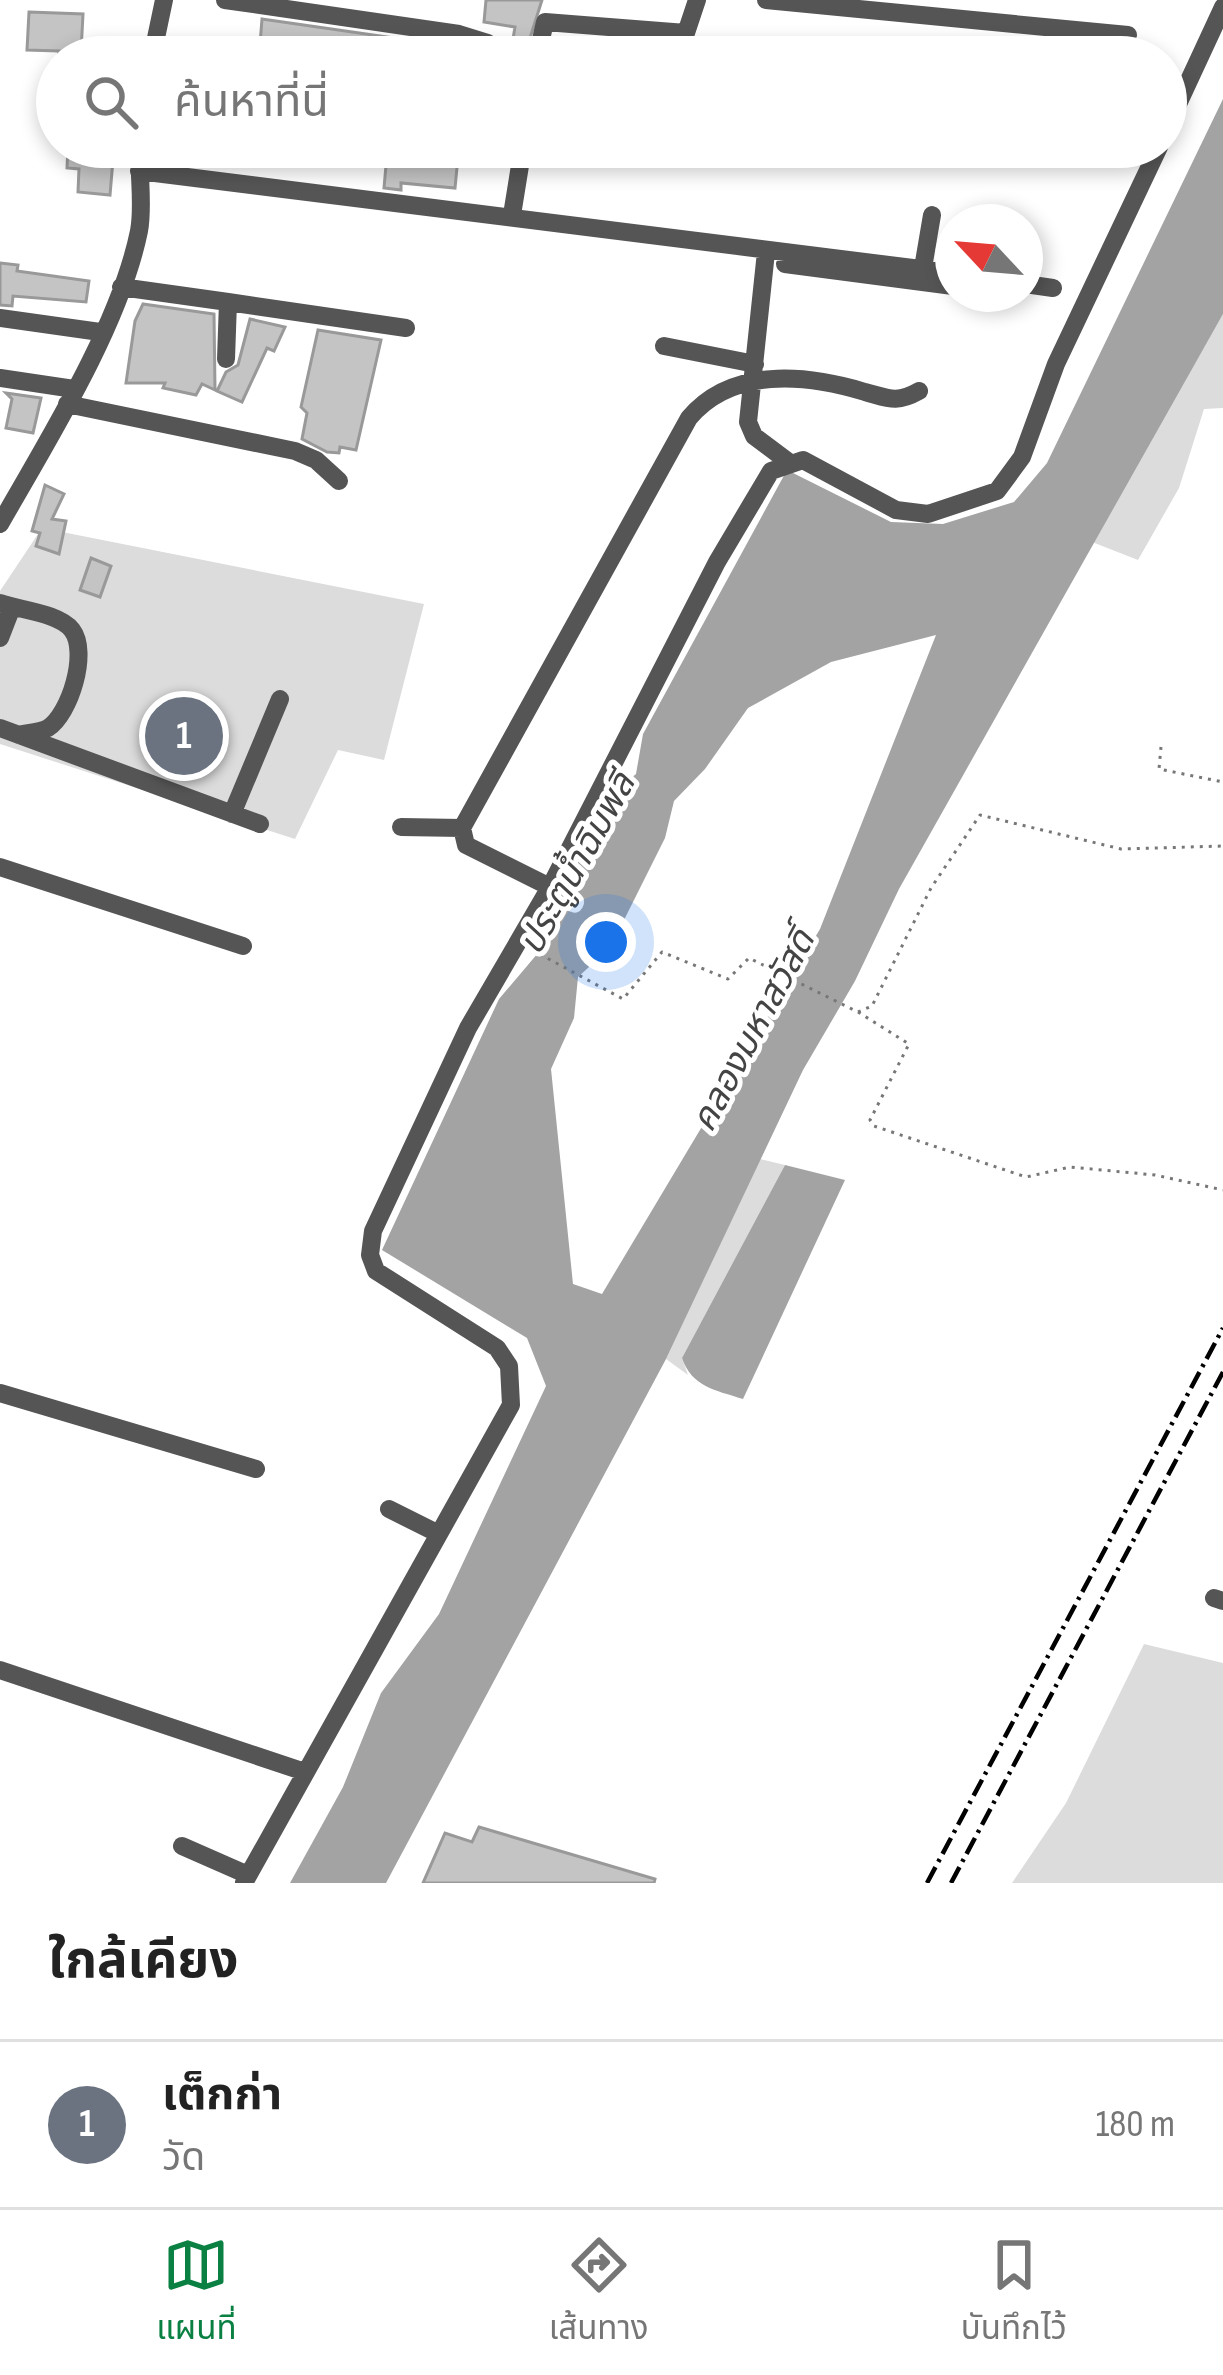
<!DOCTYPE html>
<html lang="th">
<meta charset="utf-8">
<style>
:root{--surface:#fff;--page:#f6f6f6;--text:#222;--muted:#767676;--line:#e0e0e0;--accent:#0b8043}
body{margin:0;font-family:"Sofia Sans Condensed","Noto Sans Thai",sans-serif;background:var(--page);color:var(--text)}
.compass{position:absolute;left:935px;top:204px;width:108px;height:108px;border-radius:50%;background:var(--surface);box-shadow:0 6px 18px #0003;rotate:296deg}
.you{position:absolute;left:606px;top:942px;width:42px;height:42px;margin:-30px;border:9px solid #fff;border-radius:50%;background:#1a73e8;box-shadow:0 0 0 18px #1a73e833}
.badge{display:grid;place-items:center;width:78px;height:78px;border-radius:50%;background:var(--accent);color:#fff;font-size:39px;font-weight:700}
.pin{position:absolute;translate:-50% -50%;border:6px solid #fff;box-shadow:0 3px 12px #0006}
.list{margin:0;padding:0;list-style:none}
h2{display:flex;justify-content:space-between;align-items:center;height:156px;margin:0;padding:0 48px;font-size:51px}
h2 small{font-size:39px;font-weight:400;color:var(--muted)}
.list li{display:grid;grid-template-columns:78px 1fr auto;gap:36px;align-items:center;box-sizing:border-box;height:168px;padding:0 48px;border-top:3px solid var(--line)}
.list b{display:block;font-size:45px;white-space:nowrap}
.list p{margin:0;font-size:39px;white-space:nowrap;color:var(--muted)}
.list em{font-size:39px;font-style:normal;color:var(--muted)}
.icon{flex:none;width:66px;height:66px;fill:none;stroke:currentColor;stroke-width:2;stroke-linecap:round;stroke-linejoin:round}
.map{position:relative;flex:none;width:1223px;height:1883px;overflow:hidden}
.search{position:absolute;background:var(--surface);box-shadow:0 6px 18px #0003;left:36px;right:36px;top:36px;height:132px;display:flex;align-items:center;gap:30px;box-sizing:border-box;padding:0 42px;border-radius:66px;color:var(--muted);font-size:45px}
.sheet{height:324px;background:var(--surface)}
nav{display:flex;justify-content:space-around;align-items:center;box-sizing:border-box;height:168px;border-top:3px solid var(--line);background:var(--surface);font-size:33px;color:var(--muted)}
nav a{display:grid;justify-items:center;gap:6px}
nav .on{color:var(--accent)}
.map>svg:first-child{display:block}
.green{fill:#dcdcdc}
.water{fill:#a3a3a3;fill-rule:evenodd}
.building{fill:#c4c4c4;stroke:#999;stroke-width:3}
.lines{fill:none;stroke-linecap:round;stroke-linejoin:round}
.path{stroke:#777;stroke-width:3;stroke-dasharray:3 6;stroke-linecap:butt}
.minor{stroke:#555;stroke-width:18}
.rail{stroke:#000;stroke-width:4.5;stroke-dasharray:18 6 3 6;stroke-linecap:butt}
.labels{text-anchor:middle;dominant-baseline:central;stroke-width:10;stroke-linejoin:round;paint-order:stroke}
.water-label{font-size:36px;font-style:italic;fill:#444;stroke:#fff}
</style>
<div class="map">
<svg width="1223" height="1883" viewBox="0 0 1223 1883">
<rect width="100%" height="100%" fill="#fff"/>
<!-- green -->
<path class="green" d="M1223,314V408L1204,409L1179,488L1138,560L1092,542Z
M42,528L424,604L384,760L338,750L295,839L0,744V591Z
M760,1159L785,1165L682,1358L688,1375L666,1359Z
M1144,1644L1223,1663V1883H1012L1066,1803Z"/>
<!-- water -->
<path class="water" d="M1223,99V314L899,889L855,981L803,1070L666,1359L386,1883H290L343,1787L381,1693L439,1614L546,1386L527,1338L382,1250L499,999L538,953L547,909L607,798L636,774L643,734L787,470L891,522L943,524L1014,502L1047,463ZM936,635L820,929L602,1294L573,1284L551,1069L574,1018L578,977L610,948L665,838L674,801L705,769L748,708L831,662Z
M785,1165L845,1180L743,1399C715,1390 692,1387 682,1358Z"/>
<!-- building -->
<path class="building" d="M486,0H542L524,57H510L515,27L484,22Z
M29,12L83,14L81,52L58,57L59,51L27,50Z
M262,19L415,41L413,57H259Z
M68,147L114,148L110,195L78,192L79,169L67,168Z
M413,147H459L455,188L401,183V190L384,188L387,154L412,157Z
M0,263L18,265L17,271L89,281L86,302L13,296L12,306L0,305Z
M143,304L214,314L215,390L202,384L196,395L163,388L165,383H126L135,321Z
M250,319L285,327L274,351L267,348L242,402L217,391L226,372L238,365Z
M318,330L381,340L356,450L340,447L339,453L327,452L302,439L307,413L301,407Z
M6,393L41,398L33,433L6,428L12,399Z
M45,485L64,494L52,519L66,521L59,554L36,546L40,533L32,531Z
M91,558L111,566L100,597L80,590Z
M479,1827L655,1879L654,1883H423L445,1833L472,1842Z"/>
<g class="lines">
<!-- path -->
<path class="path" d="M1161,747L1159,769L1223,782
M532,950L623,999L662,952L728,979L749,958L858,1012L872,1006L931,888L980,815L1121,849L1223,846
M858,1012L909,1044L870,1120L874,1126L1026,1177L1070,1167L1155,1175L1223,1190"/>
<!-- minor -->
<path class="minor" d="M225,0L459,34L488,43
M766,0L1128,35
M152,57L164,0
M537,57L545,22L686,33L697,0
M1166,130L1223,7
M139,171L953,273
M512,215L523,147
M766,252L748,422L754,436L790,463
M785,264L953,286
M923,268L932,215
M1025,284L1053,288
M121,287L228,302L226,359
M228,302L406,328
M0,318L100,332
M664,346L755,364
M0,378L74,389
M67,404L295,451L316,460L339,481
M0,524C48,440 120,325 139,231C144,205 138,174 140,147
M0,603C19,610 59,613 72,630C89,652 70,714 48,728C41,732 27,733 19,735
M0,638L12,607
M0,728L260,824
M232,814L280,699
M401,827L462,828
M0,867L243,946
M550,887L466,845L462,828L689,418C732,367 805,374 865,392C888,398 896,404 919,391
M0,1393L256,1469
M389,1509L439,1534
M1214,1598L1223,1601
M0,1670L302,1771
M182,1846L248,1875
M244,1883L511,1405L509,1366L497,1348L376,1271L370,1255L373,1231L468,1028L550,887L717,562L771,471L803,460L896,510L928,514L997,491L1022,457L1056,364L1159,147"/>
<!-- rail -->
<path class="rail" d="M927,1883L1223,1328
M951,1883L1223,1372"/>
</g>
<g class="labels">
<!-- water labels -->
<g class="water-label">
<text transform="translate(578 864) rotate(-61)">ประตูน้ำฉิมพลี</text>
<text transform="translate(754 1031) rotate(-62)">คลองมหาสวัสดิ์</text>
</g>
</g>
</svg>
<svg class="compass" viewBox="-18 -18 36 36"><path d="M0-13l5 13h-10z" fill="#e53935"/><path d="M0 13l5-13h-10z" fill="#767676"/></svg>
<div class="you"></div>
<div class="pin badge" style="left:184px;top:736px;background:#6b7280">1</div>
<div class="search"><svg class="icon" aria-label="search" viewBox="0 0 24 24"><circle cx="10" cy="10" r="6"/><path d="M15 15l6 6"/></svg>ค้นหาที่นี่</div>
</div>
<section class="sheet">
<h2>ใกล้เคียง<small></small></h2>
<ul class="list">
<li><span class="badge" style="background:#6b7280">1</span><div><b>เต็กก่า</b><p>วัด</p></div><em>180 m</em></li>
</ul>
</section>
<nav>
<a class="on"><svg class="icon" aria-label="map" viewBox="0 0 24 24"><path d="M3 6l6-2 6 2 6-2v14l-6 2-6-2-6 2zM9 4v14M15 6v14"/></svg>แผนที่</a>
<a><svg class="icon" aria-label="directions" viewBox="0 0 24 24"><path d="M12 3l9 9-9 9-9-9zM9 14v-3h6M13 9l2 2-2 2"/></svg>เส้นทาง</a>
<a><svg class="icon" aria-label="saved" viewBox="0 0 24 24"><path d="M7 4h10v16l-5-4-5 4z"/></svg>บันทึกไว้</a>
</nav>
